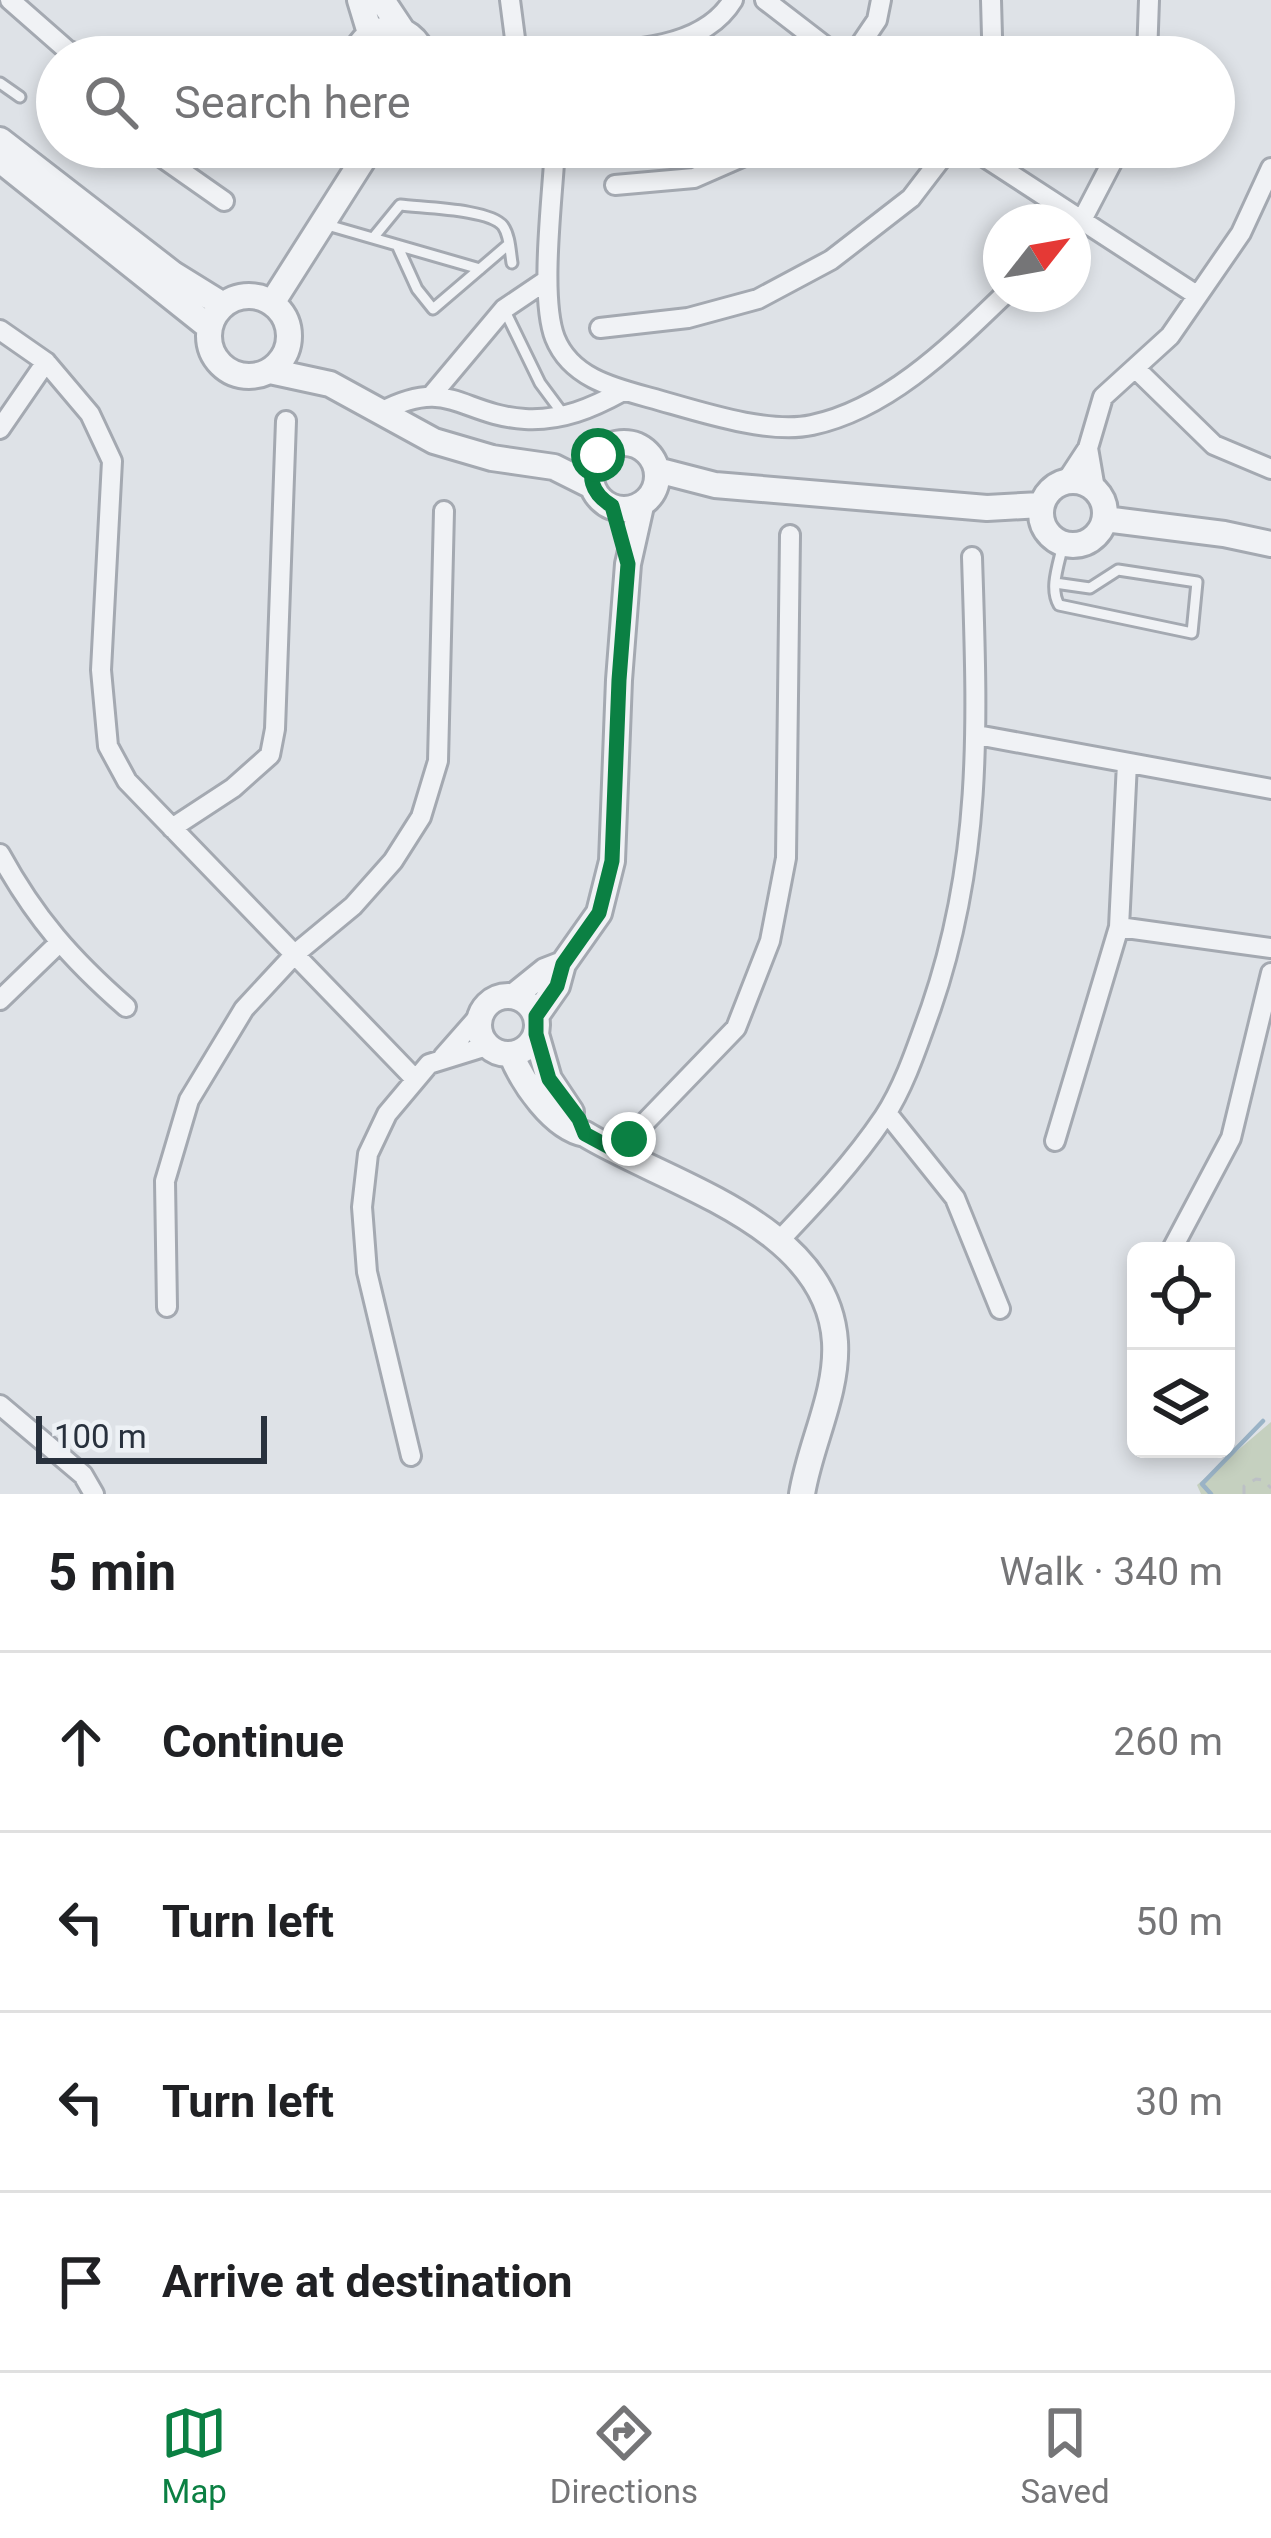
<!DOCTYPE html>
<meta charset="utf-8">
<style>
:root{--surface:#fff;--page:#f6f6f6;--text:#202124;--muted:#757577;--line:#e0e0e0;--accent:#0b8043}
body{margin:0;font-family:Roboto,sans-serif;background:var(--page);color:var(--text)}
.controls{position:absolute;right:36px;bottom:36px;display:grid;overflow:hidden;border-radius:18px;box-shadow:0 6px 18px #0003}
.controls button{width:108px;height:108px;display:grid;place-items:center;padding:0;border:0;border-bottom:3px solid var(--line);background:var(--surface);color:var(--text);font:60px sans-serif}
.compass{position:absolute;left:983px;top:204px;width:108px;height:108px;border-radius:50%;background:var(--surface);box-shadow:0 6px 18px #0003;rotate:59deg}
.scale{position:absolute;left:36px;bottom:30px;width:231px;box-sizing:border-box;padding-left:12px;border:6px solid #28313d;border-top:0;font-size:33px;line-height:42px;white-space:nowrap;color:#28313d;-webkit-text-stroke:9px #edf1f5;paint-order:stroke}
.stop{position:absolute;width:36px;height:36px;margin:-27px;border:9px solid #0b8043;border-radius:50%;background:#fff}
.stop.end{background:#0b8043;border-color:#fff;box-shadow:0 3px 12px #0008}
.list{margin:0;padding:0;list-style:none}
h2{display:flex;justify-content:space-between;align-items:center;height:156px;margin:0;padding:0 48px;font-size:51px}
h2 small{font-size:39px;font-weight:400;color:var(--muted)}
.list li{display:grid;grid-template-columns:78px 1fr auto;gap:36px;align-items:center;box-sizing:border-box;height:180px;padding:0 48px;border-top:3px solid var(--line)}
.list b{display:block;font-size:45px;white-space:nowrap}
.list em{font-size:39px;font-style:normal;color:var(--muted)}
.icon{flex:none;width:66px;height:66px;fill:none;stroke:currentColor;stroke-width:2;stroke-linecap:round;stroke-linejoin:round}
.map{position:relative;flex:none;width:1271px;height:1494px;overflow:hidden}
.search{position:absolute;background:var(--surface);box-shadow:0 6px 18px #0003;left:36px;right:36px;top:36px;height:132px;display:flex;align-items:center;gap:30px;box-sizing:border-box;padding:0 42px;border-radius:66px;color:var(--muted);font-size:45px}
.sheet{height:876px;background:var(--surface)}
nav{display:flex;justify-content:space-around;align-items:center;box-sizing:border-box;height:168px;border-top:3px solid var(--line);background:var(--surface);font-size:33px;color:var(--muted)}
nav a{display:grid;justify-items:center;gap:6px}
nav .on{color:var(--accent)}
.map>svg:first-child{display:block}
.green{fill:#c5d0bf}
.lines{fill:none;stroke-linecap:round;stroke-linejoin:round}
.stream{stroke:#9ab3c6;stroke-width:4.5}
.service-casing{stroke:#a4a9b1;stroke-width:15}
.minor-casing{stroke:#a4a9b1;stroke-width:24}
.tertiary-casing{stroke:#a4a9b1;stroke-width:30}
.path{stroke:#bcc0c5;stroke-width:3;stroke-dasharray:9 9;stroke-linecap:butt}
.service{stroke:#f0f2f5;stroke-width:9}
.minor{stroke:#f0f2f5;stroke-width:18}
.tertiary{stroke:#f0f2f5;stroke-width:24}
.route{stroke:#0b8043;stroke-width:15}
</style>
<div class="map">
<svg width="1271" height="1494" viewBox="0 0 1271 1494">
<rect width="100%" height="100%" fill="#dee2e7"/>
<!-- green -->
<path class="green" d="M1271,1422V1494H1201L1197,1485Z"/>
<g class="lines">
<!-- stream -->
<path class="stream" d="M1211,1494L1202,1484L1263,1421"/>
<defs>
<path id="service" d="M0,83L20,97
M324,224L480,269
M373,238L400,205C423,208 490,209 503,226C510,236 510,251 512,263
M397,245L417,289L433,309L509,244
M504,309L540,383L563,414
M1055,583L1090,588L1118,570L1197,582L1192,633L1059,605C1049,588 1059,564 1063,544"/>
<path id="minor" d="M10,0L67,50L84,57
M510,0L517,54
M765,0L839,57
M991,0L992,36
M421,47L459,57
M501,57C569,44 691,69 733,0
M852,57L877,20L881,0
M1147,57L1149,0
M147,147L224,201
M555,147C553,193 539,297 555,338C571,378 614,388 651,398C695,410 767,435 812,425C888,409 951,346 1005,294
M969,147L1195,294
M615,185L694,178L765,147
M1073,229L1083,218L1120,147
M600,328L688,318L758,299L831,260L911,198L950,147
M0,330L46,362L90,414L112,461L101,670L108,746L127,781L414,1078
M1135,368L1214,445L1271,469
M431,396L504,309L547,280
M381,412C449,376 461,415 525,419C562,421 592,408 623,391
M0,429L46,362
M1088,448L1095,489
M1067,480L1088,448L1103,397L1170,336L1241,233L1271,168
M977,735L1271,789
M172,828L233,788L270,755L275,729L286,421
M0,854C35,918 71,959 126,1007
M1119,927L1271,948
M0,1000L59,943
M443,1057L479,1016
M887,1113L955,1198L1000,1309
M1055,1141L1119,927L1127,763
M624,1155L629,1139L736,1028L770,941L786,858L790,535
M778,1242C816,1202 853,1163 884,1117C905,1085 918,1044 931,1008C984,854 977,717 972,557
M1171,1251L1231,1138L1271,973
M167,1307L165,1181L189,1100L244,1009L295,954L353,906L393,861L421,817L438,761L444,511
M0,1405L83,1475L94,1494
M411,1456L367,1272L362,1207L368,1154L387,1114L429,1064L487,1046"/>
<path id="tertiary" d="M360,0L370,33
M382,0L402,30
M354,57C367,20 412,19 424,57
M0,140L173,274L223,305
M0,160L209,327
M209 336a40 40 0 1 1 80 0a40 40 0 1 1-80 0Z
M272,303L371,147
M270,371L330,384L434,441L492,458L554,467L592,486
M591 476a33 33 0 1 1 66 0a33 33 0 1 1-66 0Z
M657,470L715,485L987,508L1041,505
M1041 513a32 32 0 1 1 64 0a32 32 0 1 1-64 0Z
M1105,519L1224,534L1271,544
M479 1025a29 29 0 1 1 58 0a29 29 0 1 1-58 0Z
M514,996L545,971L563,964
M536,1016L557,986L563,964L599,913L612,861L619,680L628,564L641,506
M536,1034L549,1079L571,1112
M511,1054C523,1083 553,1128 585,1134C667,1184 828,1224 835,1342C838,1393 810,1444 802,1494"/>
</defs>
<!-- service casing -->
<use href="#service" class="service-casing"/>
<!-- minor casing -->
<use href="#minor" class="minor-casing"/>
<!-- tertiary casing -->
<use href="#tertiary" class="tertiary-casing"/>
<!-- path -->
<path class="path" d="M1244,1494V1486L1256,1479L1263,1480L1271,1488"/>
<!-- service -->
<use href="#service" class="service"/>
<!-- minor -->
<use href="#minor" class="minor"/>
<!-- tertiary -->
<use href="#tertiary" class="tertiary"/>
</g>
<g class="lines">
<!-- route -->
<path class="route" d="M598,455C586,476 591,493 612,506L628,564L619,680L612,861L599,913L563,964L557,986L536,1016V1034L549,1079L579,1119L585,1134L624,1155L629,1139"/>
</g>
</svg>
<div class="controls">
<button><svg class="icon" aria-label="locate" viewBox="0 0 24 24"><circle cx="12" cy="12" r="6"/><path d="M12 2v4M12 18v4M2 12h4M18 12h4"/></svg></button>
<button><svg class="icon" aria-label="layers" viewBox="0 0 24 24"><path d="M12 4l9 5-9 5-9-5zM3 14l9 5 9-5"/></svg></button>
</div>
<svg class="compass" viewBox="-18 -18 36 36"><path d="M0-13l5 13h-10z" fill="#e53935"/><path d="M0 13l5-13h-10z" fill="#757577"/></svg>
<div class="scale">100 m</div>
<div class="stop" style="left:598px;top:455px"></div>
<div class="stop end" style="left:629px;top:1139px"></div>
<div class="search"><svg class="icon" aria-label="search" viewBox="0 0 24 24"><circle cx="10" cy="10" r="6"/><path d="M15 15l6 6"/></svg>Search here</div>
</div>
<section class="sheet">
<h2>5 min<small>Walk · 340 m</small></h2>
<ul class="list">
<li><svg class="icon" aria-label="ahead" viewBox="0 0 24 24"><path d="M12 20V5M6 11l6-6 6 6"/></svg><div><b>Continue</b></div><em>260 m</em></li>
<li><svg class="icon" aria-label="left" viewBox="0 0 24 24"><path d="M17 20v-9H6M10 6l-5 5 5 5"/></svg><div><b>Turn left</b></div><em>50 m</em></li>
<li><svg class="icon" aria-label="left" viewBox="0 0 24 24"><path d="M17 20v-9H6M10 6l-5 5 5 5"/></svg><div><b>Turn left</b></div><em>30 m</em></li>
<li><svg class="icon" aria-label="arrive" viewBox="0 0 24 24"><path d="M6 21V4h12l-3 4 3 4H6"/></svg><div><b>Arrive at destination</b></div></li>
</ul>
</section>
<nav>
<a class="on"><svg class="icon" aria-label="map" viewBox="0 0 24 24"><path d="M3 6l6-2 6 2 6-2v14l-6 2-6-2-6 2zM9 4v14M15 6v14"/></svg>Map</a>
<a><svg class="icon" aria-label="directions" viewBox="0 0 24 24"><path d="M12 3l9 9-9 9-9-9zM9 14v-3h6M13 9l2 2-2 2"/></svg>Directions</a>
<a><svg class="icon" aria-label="saved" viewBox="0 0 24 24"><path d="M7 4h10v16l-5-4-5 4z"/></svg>Saved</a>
</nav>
